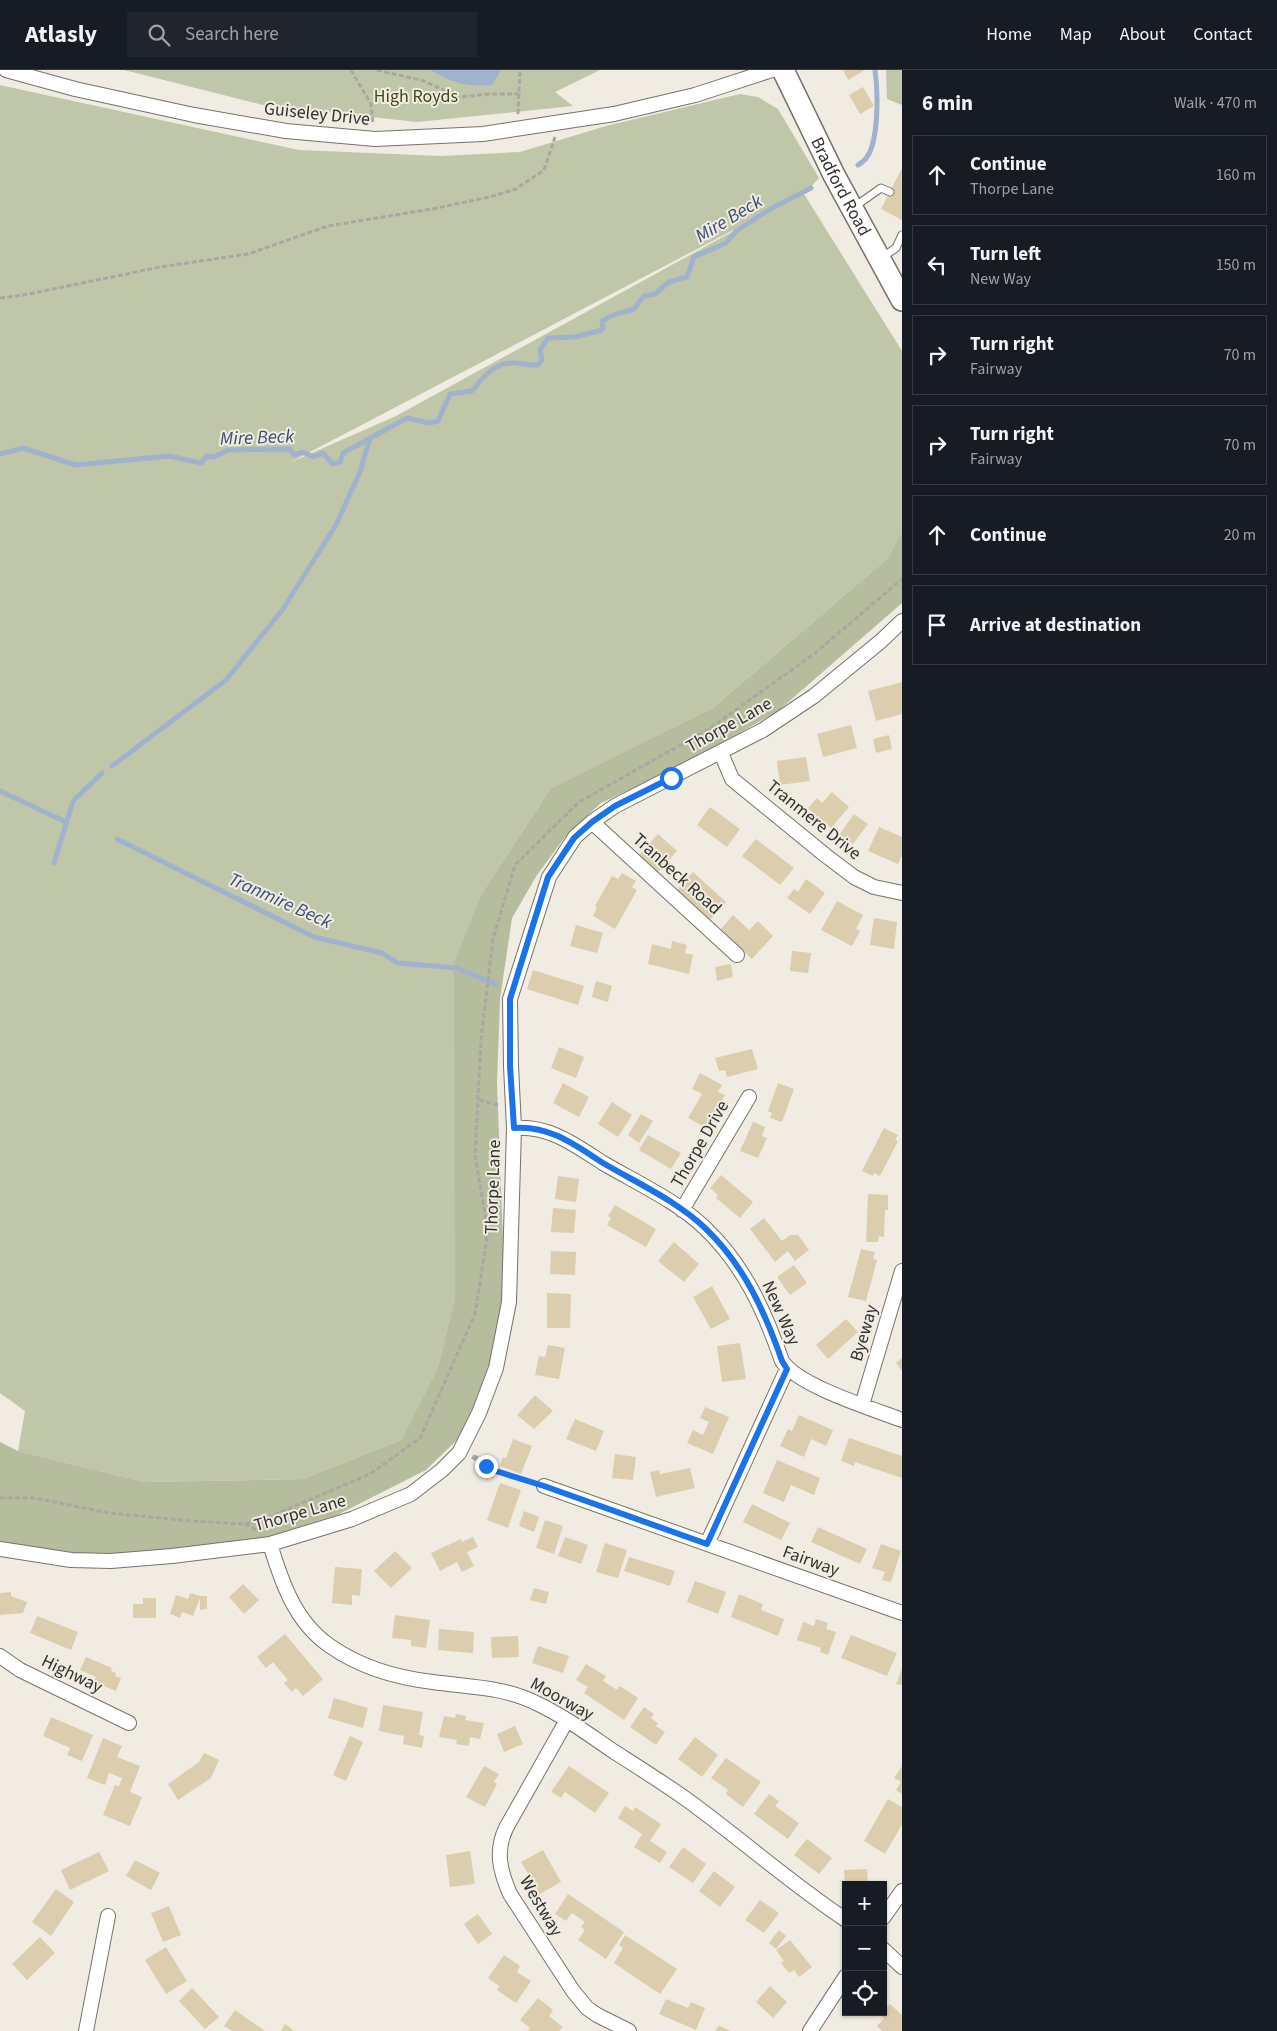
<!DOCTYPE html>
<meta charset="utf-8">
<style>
:root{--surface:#171b24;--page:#20242c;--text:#f1f3f6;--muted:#9ea1a6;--line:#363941}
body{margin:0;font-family:"Source Sans 3",sans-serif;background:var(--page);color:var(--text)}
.controls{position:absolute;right:15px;bottom:15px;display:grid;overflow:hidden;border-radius:0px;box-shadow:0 1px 4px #0004}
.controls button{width:45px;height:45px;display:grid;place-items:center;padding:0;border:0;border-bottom:1px solid var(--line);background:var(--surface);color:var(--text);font:25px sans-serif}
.stop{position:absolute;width:15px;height:15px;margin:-11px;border:4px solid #1a73e8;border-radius:50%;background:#fff}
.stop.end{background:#1a73e8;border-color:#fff;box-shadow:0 1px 5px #0008}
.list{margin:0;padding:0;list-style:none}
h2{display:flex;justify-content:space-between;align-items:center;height:65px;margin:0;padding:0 20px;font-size:21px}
h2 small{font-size:16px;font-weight:400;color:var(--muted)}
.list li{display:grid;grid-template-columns:32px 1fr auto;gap:15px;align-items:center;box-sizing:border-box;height:80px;margin:0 10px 10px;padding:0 10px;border:1px solid var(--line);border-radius:0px}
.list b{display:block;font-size:19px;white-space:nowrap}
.list p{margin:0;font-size:16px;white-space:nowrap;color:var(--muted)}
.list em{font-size:16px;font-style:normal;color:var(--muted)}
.icon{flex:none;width:28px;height:28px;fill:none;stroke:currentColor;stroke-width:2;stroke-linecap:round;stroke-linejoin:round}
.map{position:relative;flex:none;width:902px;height:1961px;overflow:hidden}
header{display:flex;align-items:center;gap:30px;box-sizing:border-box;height:70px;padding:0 25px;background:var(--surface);border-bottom:1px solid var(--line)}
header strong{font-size:24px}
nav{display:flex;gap:28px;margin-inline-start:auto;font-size:18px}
.search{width:350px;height:45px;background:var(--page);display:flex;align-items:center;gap:12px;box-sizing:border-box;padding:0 18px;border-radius:0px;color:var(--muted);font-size:19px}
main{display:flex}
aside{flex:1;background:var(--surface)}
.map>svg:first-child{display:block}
.green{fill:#bfc7a8;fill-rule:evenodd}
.forest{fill:#b5bd9d}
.water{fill:#a1b2ce}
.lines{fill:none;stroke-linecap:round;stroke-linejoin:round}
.stream{stroke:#a1b2ce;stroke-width:5}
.building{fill:#dccdae}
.service-casing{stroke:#76726a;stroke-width:9}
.minor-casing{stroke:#76726a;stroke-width:16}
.primary-casing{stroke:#76726a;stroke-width:24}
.path{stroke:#aaa7a0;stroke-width:3;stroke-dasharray:5 2.5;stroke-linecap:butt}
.service{stroke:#fff;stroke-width:7}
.minor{stroke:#fff;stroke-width:14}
.primary{stroke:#fff;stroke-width:21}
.route{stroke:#1a73e8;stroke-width:6}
.labels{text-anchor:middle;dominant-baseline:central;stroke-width:4;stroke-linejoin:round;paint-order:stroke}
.park-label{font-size:18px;fill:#404915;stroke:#f0ece2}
.street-label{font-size:18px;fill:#33312e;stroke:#f0ece2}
.water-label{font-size:19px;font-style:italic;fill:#364e77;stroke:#f0ece2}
</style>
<header>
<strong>Atlasly</strong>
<div class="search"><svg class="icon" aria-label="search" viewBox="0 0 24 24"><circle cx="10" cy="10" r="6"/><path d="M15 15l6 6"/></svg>Search here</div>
<nav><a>Home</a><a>Map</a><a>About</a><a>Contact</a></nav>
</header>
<main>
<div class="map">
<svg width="902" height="1961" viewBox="0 0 902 1961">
<rect width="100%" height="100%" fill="#f0ece2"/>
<!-- green -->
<path class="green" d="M124,0H600L555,22L573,36L417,52L263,35Z
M886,0H902V35L887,29Z
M0,15L299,80L441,86L520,82L606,56L740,24L758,27L778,39L819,108L804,124L902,281V461L888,488L714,637L551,718L482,823L456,1071L455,1227L438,1297L401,1370L303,1409L145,1412L18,1381L25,1341L0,1323ZM763,145L396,346L289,393L762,145Z"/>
<!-- forest -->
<path class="forest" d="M902,461V533L778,641L687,693L601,733L565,767L537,805L512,848L500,929L497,1014L505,1221L491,1289L464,1363L426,1400L337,1445L267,1467L130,1490L80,1487L0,1474V1372L18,1381L145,1412L303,1409L401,1370L438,1297L455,1227L454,894L482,823L551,718L714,637L888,488Z"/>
<!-- water -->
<path class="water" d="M430,0H501L492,15C464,17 454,13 430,0Z"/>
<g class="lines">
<!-- stream -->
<path class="stream" d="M858,95C861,93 865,90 867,87C879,70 878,21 875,0
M0,384L23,378L76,395L169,386L201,393L207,386L214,387L228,380L290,379L294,385L302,382L314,387L323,383L333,394L340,392L343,383L407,348L429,353L438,351L450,324L472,321C482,309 492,294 510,293C519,292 528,296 538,295L542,290L540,280L548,268L575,267L602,260L603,257L602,251C613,244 621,242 633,240L644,226L655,224L669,212L687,207L694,187L726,173L736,161L774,137L811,118
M112,696L226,610L283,539L336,455L360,402L370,368
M0,721L66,752
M117,769L314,867L382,883L398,893L457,898L495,914
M54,793L73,731L102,703"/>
</g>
<!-- building -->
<path class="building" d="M843,0H865L848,10Z
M863,17L874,36L860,44L849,25Z
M902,98V150L881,139Z
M902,612V644L876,651L868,621Z
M851,655L857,678L823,687L817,664Z
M889,665L892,679L876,683L873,669Z
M806,687L810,711L780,715L777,691Z
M832,722L849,737L831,758L808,738L817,728L822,733Z
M710,737L740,759L727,777L697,755Z
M854,744L868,754L853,774L840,764Z
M879,757L902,767V785L898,794L868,781Z
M658,764L677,781L658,802L639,785Z
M756,769L794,798L780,815L742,786Z
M693,802L726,832L710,850L677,820Z
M622,803L636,811L632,817L637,820L615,859L593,846L597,837L595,836L612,806L618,809Z
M806,809L825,823L810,844L787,828L794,819L798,822Z
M837,831L863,845L856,859L860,861L852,876L821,860Z
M733,845L749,860L758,851L773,866L752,889L721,859Z
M874,848L897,852L894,879L870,875Z
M576,855L603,863L597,883L570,876Z
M672,871L687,875L685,883L693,885L689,904L648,894L652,874L671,879Z
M792,881L811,883L808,903L790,901Z
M731,894L733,907L717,911L715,897Z
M533,900L584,916L578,935L527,919Z
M596,911L612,916L608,932L592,927Z
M559,977L584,987L576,1008L551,998Z
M752,979L758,999L727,1007L725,1000L719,1001L715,988Z
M700,1003L722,1015L718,1022L725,1025L707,1058L688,1048L702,1024L692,1019Z
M563,1013L589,1027L579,1047L553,1033Z
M778,1013L794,1019L782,1052L770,1048L772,1043L768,1041Z
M612,1032L632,1045L618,1067L598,1054Z
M641,1044L653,1051L639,1073L628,1065Z
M753,1052L765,1057L762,1066L767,1068L758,1088L740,1081Z
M884,1058L898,1065L895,1070L898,1071L880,1106L874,1103L873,1106L862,1101Z
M648,1065L681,1083L671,1099L639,1080Z
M721,1105L753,1132L740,1148L716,1128L718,1125L710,1118Z
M558,1106L579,1109L576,1132L555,1129Z
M868,1124L888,1125V1140H885L884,1167L879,1166L878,1172H866Z
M615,1135L656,1159L646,1177L607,1155L611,1148L608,1146Z
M553,1138L576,1140L574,1163L551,1162Z
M764,1148L782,1171L790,1165H798L809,1180L795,1191L788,1181L775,1192L750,1159Z
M674,1172L699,1194L684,1212L658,1191Z
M861,1179L875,1182L873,1189L877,1190L866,1231L848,1227Z
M551,1181L576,1182L575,1205L550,1204Z
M794,1195L807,1213L790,1225L777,1207Z
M712,1216L730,1249L711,1259L693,1227Z
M547,1223L571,1224L570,1258H547Z
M846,1249L858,1262L828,1289L816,1275Z
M740,1273L746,1309L722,1312L717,1276Z
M548,1275L565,1278L559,1309L535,1305L539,1286L545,1287Z
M902,1288V1301L896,1293Z
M535,1325L553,1341L534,1359L517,1345Z
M705,1337L729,1347L713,1384L687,1373L693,1360L703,1365L709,1352L700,1348Z
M799,1345L833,1360L826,1376L811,1369L804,1387L780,1376L788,1359L792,1361Z
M575,1349L604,1361L596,1381L566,1369Z
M849,1368L902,1386V1408L855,1392L854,1396L841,1391Z
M513,1369L532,1376L521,1404L500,1396L503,1387L506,1388Z
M615,1384L636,1387L633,1410L612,1408Z
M777,1390L820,1408L814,1425L791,1415L784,1432L763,1423Z
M690,1398L695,1418L656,1427L650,1402L659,1400L660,1404Z
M500,1413L521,1420L508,1458L487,1450Z
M752,1434L790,1453L781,1470L743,1452Z
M524,1441L539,1447L534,1462L519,1456Z
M545,1450L563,1456L554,1484L536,1478Z
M818,1457L867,1479L860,1494L811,1472Z
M473,1467L478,1477L467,1482L474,1496L462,1502L457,1492L440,1501L431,1483L461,1469L462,1472Z
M565,1467L588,1475L581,1494L558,1486Z
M605,1473L627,1480L618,1508L596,1502Z
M881,1474L901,1481L891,1512L882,1510L885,1502L872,1498Z
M395,1481L412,1498L391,1518L374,1501Z
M629,1487L675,1501L670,1516L624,1501Z
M335,1497L362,1499L360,1526L352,1525V1535L332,1533Z
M695,1511L726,1522L718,1544L687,1532Z
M243,1514L259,1530L244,1544L229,1527Z
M534,1518L549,1522L546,1534L530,1530Z
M11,1522V1526L27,1532L23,1543L0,1545V1523Z
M190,1523L200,1526H207V1539L200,1540V1528L193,1546L182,1542L180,1548L170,1544L176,1525L188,1529Z
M739,1524L763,1534L761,1540L784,1549L778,1566L731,1547Z
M143,1528H156V1548H133V1534H143Z
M395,1545L430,1550L426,1578L411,1576V1570L392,1568Z
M37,1546L78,1562L71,1580L30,1563Z
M816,1549L828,1553L826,1559L836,1562L828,1585L820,1582L821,1578L797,1570L803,1552L814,1556Z
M439,1559L474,1562L473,1583L438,1580Z
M285,1564L323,1609L303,1626L296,1618L292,1622L284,1613L288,1610L273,1592L266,1598L257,1587Z
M851,1565L897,1583L887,1606L841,1588Z
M518,1566L519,1587L492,1588L491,1567Z
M538,1576L569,1586L563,1603L532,1593Z
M86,1587L112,1598L111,1601L116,1603L115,1606L121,1608L116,1621L94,1612L96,1607L80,1600Z
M586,1594L606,1606L603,1611L611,1616L617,1620L620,1616L638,1628L624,1650L584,1623L588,1617L576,1610Z
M902,1598V1615L896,1614Z
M334,1628L368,1638L363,1658L328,1648Z
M383,1635L423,1642L419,1665L424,1666L422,1678L403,1674L404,1666L379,1661Z
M644,1637L654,1644L651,1648L658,1653L656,1656L665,1662L656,1675L630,1657Z
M456,1644L466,1646L465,1650L484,1653L480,1669L470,1667L469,1676L456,1674L457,1670L439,1667L444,1646L455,1648Z
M51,1647L93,1665L82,1691L67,1685L70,1678L43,1666Z
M515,1656L523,1674L504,1682L497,1664Z
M350,1666L363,1672L346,1711L333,1705Z
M695,1667L718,1685L702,1707L678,1689Z
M103,1668L122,1676L117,1687L140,1696L130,1722L142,1727L130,1756L103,1745L115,1715L119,1716L122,1708L109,1703L105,1715L87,1708Z
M204,1683L219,1690L211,1708L178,1730L168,1714L199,1692Z
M726,1688L761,1712L743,1737L726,1724L728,1720L711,1708Z
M484,1696L499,1704L494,1712L497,1714L485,1737L466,1727Z
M569,1696L609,1723L595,1743L565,1722L561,1728L551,1722Z
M902,1696V1724L896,1720L901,1712L894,1708Z
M769,1724L779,1731L775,1736L799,1753L788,1769L754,1744Z
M888,1729L902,1737V1754L885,1784L864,1771Z
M625,1736L633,1741L635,1737L661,1754L650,1771L667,1782L660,1793L634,1777L642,1764L618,1748Z
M807,1769L832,1788L819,1804L794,1785Z
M683,1777L706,1794L693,1813L669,1797Z
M543,1780L561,1812L540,1824L521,1792Z
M470,1781L475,1814L450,1817L446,1785Z
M99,1782L109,1801L70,1820L61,1800Z
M135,1790L160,1803L151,1820L126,1806Z
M867,1799L868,1815H845L844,1800Z
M714,1801L735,1817L720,1837L699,1821Z
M56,1819L74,1832L51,1866L32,1852Z
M568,1824L624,1862L606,1889L578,1870L585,1860L581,1857L585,1852L572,1843L566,1851L555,1844Z
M760,1830L779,1843L764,1863L745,1850Z
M169,1836L181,1865L163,1872L151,1843Z
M478,1844L492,1864L478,1874L464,1854Z
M779,1860L786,1866L776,1879L769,1873Z
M625,1865L677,1899L660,1924L614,1893L623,1878L619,1875Z
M40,1867L55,1883L27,1910L12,1894Z
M790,1870L812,1897L799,1907L794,1900L789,1903L781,1893L784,1891L776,1880Z
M166,1877L187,1911L166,1924L145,1890Z
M504,1885L520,1896L517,1902L531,1911L516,1933L497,1920L499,1916L488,1908Z
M770,1916L787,1932L773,1948L756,1932Z
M192,1918L219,1947L205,1959L179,1931Z
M538,1928L553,1940L549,1946L563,1957L559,1961H528L530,1958L520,1950Z
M666,1929L688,1938L691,1932L705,1938L696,1960L659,1944Z
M890,1934L902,1945V1961H882L877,1956L884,1948L880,1944Z
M235,1940L265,1961H232L224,1956Z
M285,1954L295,1961H281Z
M719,1955L730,1961H715Z"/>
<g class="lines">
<defs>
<path id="service" d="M854,137L881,118L890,122
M881,188L896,178L902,165"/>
<path id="minor" d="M6,0L75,19L194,45L286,61L375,69L483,64L614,44L695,25L772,0
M721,683L732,709L825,785L854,807L874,817L902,823
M592,752L737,885
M514,1058C549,1055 575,1075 603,1093C637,1113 677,1131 705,1158C744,1195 765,1242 782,1291C798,1316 873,1339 902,1350
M682,1140L749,1027
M862,1335L902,1201
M544,1416L902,1543
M270,1474C282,1513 295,1552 330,1576C360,1597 398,1608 433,1612C468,1617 505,1617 536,1633C564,1646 588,1664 613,1681C638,1697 662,1712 686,1729C740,1768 790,1813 846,1850
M707,1474L787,1299
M0,1479L71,1490L111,1491L172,1486L270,1474L352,1449L411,1424L442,1400L459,1383L479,1343L496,1298L509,1232L514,1058L511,996L510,929L549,807L575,767L592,752L615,736L763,660L814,626L881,571L902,551
M0,1586L20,1600L129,1653
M567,1650L506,1758C495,1781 500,1801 510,1824L573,1921L587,1938L597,1945L629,1961
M883,1848L902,1821
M883,1879L902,1897
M86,1961L108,1846
M810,1961L846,1906"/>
<g id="primary">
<path id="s1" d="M783,0L834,105L902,230"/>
</g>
</defs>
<!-- service casing -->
<use href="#service" class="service-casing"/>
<!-- minor casing -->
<use href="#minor" class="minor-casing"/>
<!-- primary casing -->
<use href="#primary" class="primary-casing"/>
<!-- path -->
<path class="path" d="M351,0L371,34L373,54
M377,0L424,11L459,27L489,24H519
M518,44L520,0
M0,228L24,225L160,197L248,184L328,156L432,139L490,127L516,119L544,100L555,67
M709,659L712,671
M479,1030L498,1035
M473,1386L486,1390V1398
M472,1387L486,1398L532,1412
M0,1428H35L109,1443L191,1451L245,1454L262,1450L370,1404L420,1368L475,1244L488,1161L475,1086L481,969L493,869L515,795L579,732L709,659L814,584L902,509
M245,1454L256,1460"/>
<!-- service -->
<use href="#service" class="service"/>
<!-- minor -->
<use href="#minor" class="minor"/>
<!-- primary -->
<use href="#primary" class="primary"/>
</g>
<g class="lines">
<!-- route -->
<path class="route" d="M486,1396V1398L544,1416L707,1474L787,1299L782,1291C765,1242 744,1195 705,1158C677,1131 637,1113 603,1093C575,1075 549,1055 514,1058L510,996V929L548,807L574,768L592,752L615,736L671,708"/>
</g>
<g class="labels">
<!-- park labels -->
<g class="park-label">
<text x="416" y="26">High Royds</text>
</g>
<!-- street labels -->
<g class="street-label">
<text transform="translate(317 44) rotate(6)">Guiseley Drive</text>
<text stroke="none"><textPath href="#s1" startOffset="130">Bradford Road</textPath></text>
<text transform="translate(729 655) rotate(-29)">Thorpe Lane</text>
<text transform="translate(814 750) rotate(39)">Tranmere Drive</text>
<text transform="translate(677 804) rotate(42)">Tranbeck Road</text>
<text transform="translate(700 1074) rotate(-60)">Thorpe Drive</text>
<text transform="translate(493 1117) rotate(-88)">Thorpe Lane</text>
<text transform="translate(781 1243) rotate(66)">New Way</text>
<text transform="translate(864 1263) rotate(-74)">Byeway</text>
<text transform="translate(300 1443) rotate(-16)">Thorpe Lane</text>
<text transform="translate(811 1491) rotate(20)">Fairway</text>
<text transform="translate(72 1604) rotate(26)">Highway</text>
<text transform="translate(562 1629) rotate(29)">Moorway</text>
<text transform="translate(541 1836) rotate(59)">Westway</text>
</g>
<!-- water labels -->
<g class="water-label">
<text transform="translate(729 149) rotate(-31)">Mire Beck</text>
<text transform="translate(257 368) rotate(-2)">Mire Beck</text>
<text transform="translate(280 831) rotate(24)">Tranmire Beck</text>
</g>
</g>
</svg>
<div class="controls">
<button>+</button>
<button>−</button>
<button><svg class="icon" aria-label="locate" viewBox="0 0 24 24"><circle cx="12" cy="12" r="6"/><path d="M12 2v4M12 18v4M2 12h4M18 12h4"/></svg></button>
</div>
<div class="stop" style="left:671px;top:708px"></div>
<div class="stop end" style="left:486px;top:1396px"></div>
</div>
<aside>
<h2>6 min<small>Walk · 470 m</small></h2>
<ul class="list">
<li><svg class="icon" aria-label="ahead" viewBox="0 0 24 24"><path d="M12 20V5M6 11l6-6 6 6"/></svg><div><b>Continue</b><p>Thorpe Lane</p></div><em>160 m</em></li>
<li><svg class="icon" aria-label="left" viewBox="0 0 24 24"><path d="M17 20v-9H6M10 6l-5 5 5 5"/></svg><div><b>Turn left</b><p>New Way</p></div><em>150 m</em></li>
<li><svg class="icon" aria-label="right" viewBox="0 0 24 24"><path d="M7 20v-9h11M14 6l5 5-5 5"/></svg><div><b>Turn right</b><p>Fairway</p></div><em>70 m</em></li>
<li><svg class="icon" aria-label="right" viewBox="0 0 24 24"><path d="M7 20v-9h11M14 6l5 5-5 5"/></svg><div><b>Turn right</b><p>Fairway</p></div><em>70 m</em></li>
<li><svg class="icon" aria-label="ahead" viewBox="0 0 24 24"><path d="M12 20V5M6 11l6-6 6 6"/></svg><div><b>Continue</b></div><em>20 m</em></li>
<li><svg class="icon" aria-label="arrive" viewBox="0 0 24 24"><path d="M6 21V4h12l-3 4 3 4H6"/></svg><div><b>Arrive at destination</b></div></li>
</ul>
</aside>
</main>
